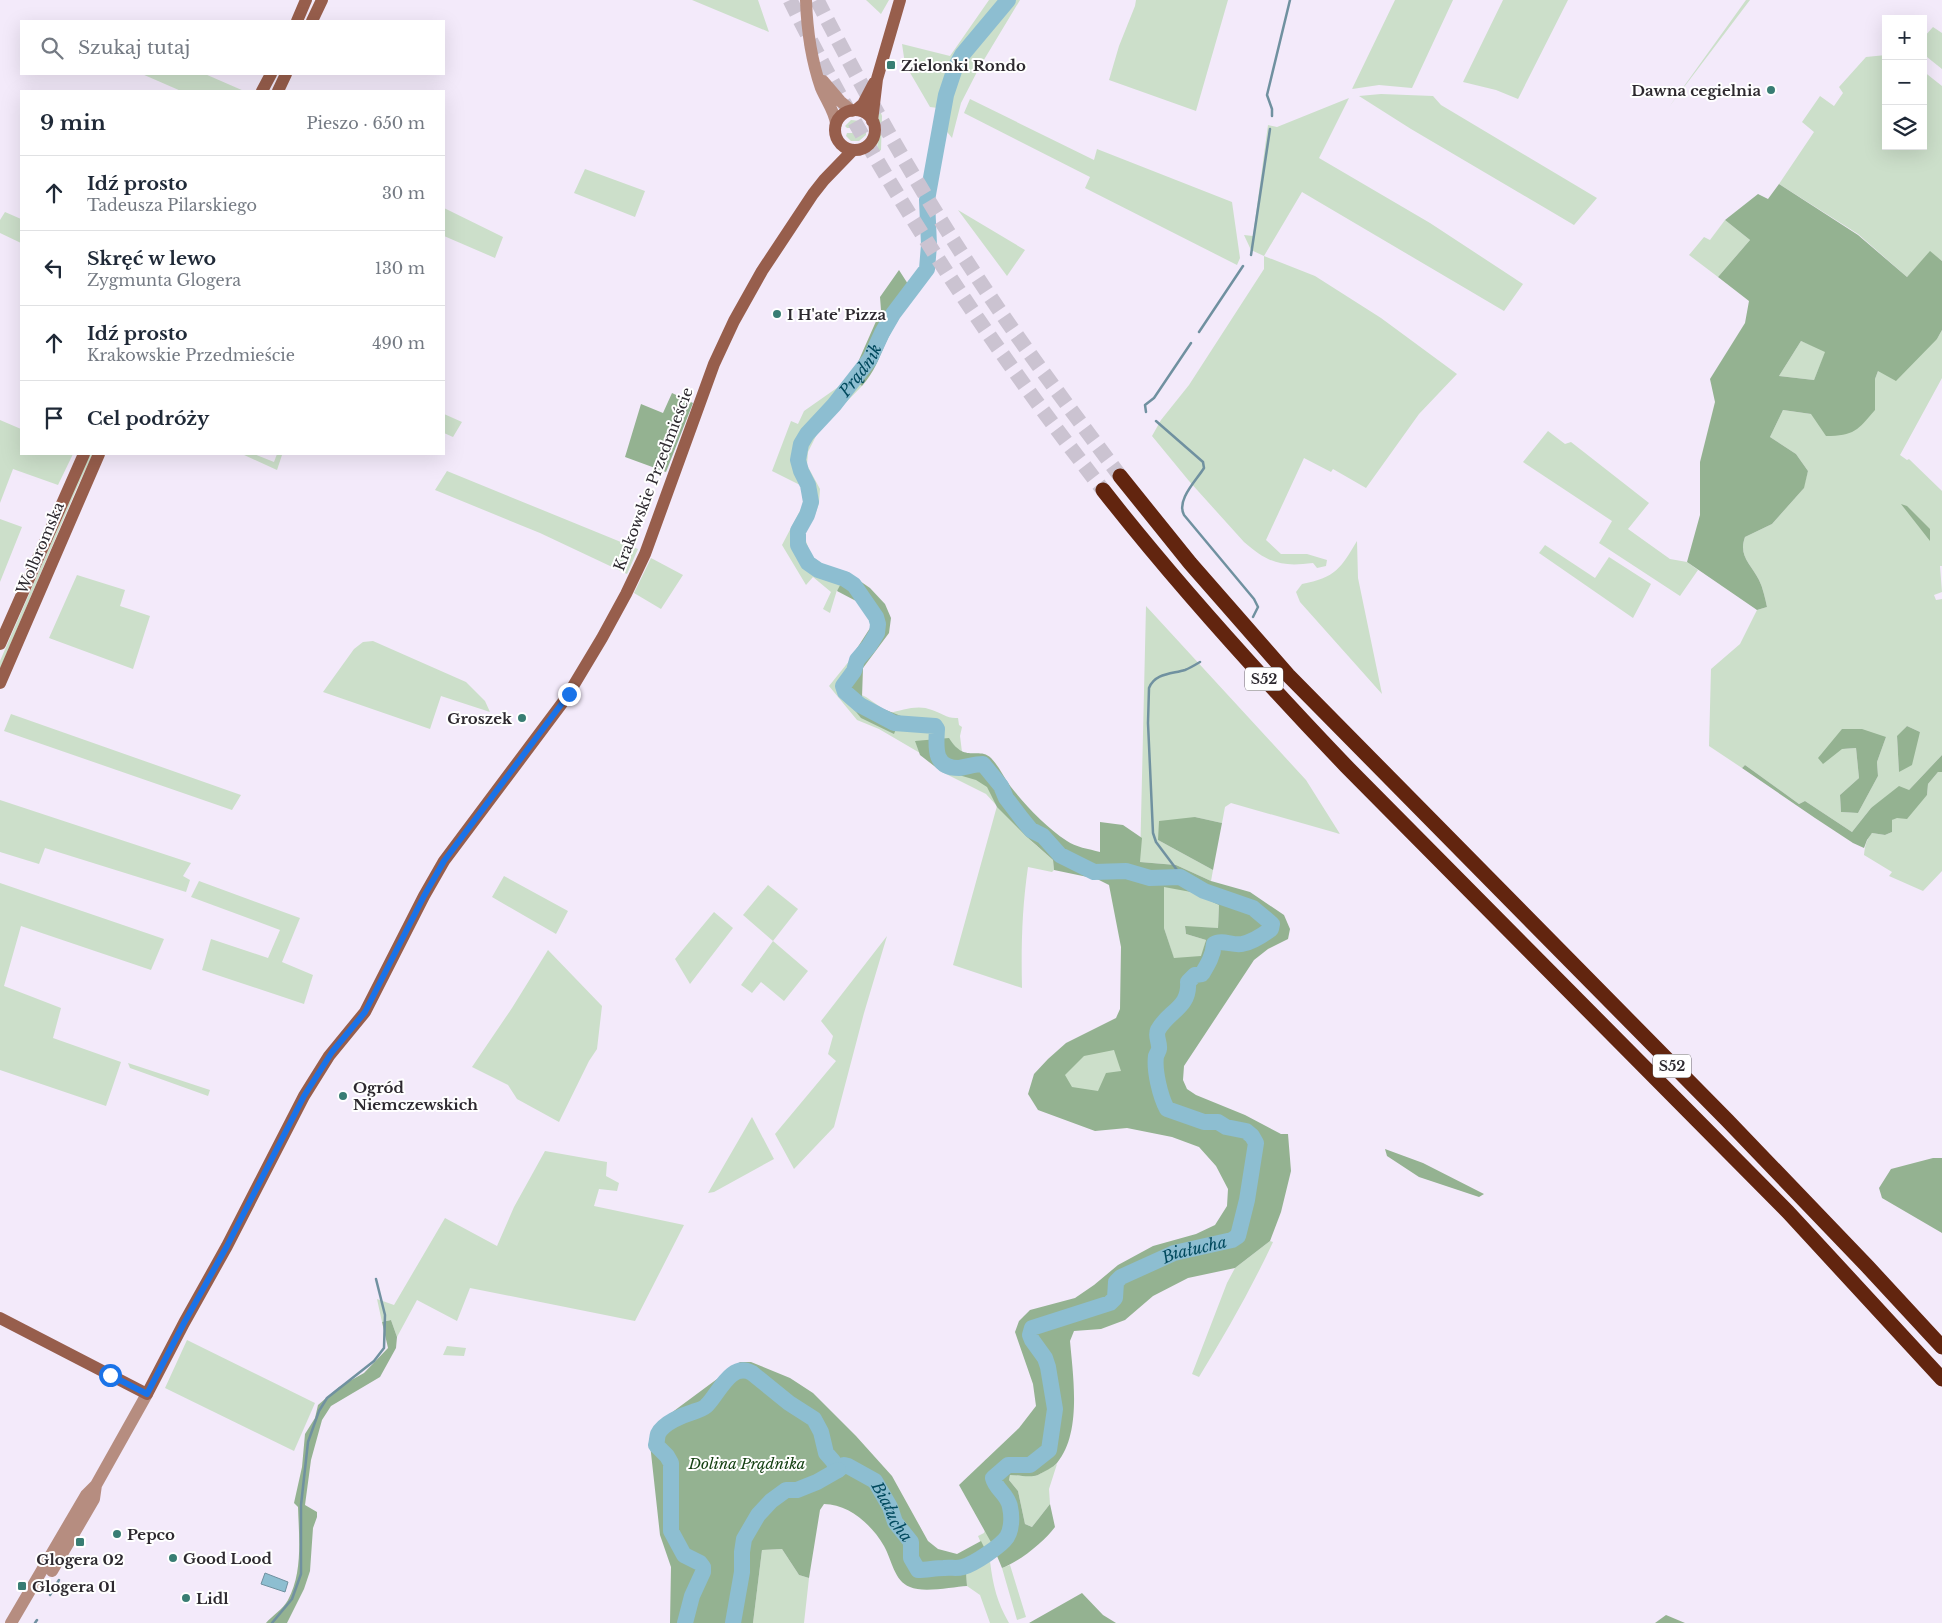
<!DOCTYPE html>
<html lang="pl">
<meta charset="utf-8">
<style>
:root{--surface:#fff;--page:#f2f2f3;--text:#1f2937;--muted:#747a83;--line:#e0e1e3}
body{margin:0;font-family:"Libre Baskerville",serif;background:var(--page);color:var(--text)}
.controls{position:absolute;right:15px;top:15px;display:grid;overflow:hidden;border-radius:0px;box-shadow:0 5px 20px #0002}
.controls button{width:45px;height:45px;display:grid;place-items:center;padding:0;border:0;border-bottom:1px solid var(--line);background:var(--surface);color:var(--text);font:25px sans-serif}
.stop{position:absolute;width:15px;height:15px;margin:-11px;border:4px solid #1a73e8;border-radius:50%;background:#fff}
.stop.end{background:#1a73e8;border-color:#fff;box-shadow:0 1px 5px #0008}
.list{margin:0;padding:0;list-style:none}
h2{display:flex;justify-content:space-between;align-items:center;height:65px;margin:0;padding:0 20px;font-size:21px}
h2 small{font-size:16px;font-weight:400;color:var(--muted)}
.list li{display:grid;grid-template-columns:32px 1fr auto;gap:15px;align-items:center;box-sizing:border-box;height:75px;padding:0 20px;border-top:1px solid var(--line)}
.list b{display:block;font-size:19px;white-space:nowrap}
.list p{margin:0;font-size:16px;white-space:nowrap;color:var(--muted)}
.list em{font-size:16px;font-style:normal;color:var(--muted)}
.icon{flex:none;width:28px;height:28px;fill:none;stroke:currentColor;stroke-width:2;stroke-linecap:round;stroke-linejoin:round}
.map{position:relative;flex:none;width:1942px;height:1623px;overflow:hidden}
.search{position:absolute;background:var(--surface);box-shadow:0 5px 20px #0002;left:20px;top:20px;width:425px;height:55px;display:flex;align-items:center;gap:12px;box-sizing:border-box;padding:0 18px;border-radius:0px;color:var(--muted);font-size:19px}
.panel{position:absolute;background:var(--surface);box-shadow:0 5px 20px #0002;left:20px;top:90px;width:425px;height:365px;border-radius:0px}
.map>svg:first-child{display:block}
.green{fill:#ccdfca;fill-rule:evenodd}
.forest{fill:#94b291;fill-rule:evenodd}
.water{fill:#8dbed1;stroke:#7091a0}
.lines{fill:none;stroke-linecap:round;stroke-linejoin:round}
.stream{stroke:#7091a0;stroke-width:2.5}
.river{stroke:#8dbed1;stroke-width:16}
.motorway-tunnel{stroke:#cbc3d1;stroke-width:15;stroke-dasharray:15 8;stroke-linecap:butt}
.tertiary{stroke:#b68d80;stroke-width:12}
.secondary{stroke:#975e4c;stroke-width:12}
.motorway{stroke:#62250f;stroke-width:15}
.route{stroke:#1a73e8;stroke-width:6}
.poi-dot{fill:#387d73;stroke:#fff;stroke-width:2}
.labels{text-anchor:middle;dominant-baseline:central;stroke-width:4;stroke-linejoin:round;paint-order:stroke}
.shield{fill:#fff;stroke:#6c696d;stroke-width:1}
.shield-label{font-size:14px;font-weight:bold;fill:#2d292f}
.poi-label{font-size:15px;font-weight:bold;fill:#2d292f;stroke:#fff;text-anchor:start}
.street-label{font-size:15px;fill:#2d292f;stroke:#fff}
.park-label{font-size:15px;font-style:italic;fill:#154113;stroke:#fff}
.water-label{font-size:16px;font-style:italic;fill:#00495d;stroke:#fff}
</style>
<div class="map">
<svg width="1942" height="1623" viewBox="0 0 1942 1623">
<rect width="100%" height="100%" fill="#f3eafa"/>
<!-- green -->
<path class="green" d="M692,0H758L769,32Z
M866,0H889L881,14Z
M989,0H999L957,54L950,66L938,108L930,107L905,64L902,44L950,56Z
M1012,0H1020L979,68L961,103L952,138L944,128L953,84L962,63Z
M1136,0H1228L1196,111L1109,80L1119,46L1135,6Z
M1395,0H1453L1412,88L1379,85L1352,89Z
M1503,0H1568L1518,99L1496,90L1463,82Z
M1746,0H1750L1669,107Z
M1933,27L1942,33V69L1927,57L1923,61V38Z
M1886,55V146H1923V71L1942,86V261L1930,252L1907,277L1858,234L1779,184L1814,132L1802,122L1820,96L1834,106L1843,93L1839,87L1866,57Z
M142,74H205L244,91H181Z
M1381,94L1433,96L1441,105L1597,198L1574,225L1411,129L1359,96Z
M1349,98L1319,158L1430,223L1523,284L1504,311L1302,192L1264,256L1315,276L1381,318L1457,374L1419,414L1366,488L1333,469L1331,472L1304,458L1266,540L1281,554H1307L1327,560L1326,566L1317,568L1313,563C1281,567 1268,563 1244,542L1189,481L1152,436L1161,420L1189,385L1264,269V256L1251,250L1244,235L1253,236L1268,125L1277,127Z
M970,99L1094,160L1097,149L1232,202L1240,258L1237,265L1085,188L1090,177L964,113Z
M880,110L882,116L881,150L878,152C876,144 879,139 879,131C879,122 877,118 880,110Z
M851,120L861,121L866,127V135L859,141H851L846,136L847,133H853V128H847L845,126Z
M585,169L645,191L635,217L574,193Z
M444,208L503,237L495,258L444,236Z
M958,210L1025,250L1007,276Z
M5,212L21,219V243L0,233V220Z
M1725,220L1750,240L1718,277L1689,255L1704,237L1710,240Z
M1942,330V378L1900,455L1907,460L1909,459L1942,491V566H1940L1942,592L1934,595L1936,600L1942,599V755L1909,790L1871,808L1852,832L1805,801L1799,804L1745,765L1742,768L1709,746L1711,669L1740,644L1757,610L1767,607C1765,598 1763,588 1759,580C1751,564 1738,556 1745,537L1772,524L1803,489L1808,471L1796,454L1770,437L1783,410L1811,414L1875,410V379L1878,371L1937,339ZM1907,726L1920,732L1899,772L1897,737ZM1886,737L1877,762L1878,776L1858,813L1841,812L1840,795L1859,778L1856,748L1842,749Z
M1801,341L1826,351L1814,380L1779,376Z
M851,378L862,386L819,430L808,452L807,465L820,489L819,503L815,515L806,529L805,538L811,556L826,566L847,572V574L881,607L886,617L885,636L845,687L866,697L889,713C903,710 918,704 932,710C942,713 947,719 958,718L959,725L962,727L960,736L962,752L959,750V753L988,760L1017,803L1066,844L1090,856L1109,854L1135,867L1143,866L1153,869L1176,870L1282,915L1278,933L1272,940L1230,959L1213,972L1208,986L1187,1005L1161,1046L1163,1083L1168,1091L1181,1099L1215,1111L1244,1116L1248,1128L1256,1138L1264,1171L1266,1213L1262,1234L1250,1245L1230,1248L1165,1269L1126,1314L1083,1322L1047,1336L1061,1406L1050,1455L1040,1471L1032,1474L1007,1472L1004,1478L1012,1489L1013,1524L1008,1547L990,1561C993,1586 997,1602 1009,1623H990L980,1595L967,1586L966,1575L936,1579H907L876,1520L835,1499L816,1496L806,1550L761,1538L752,1623H681L689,1565L662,1527L661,1463L652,1457L657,1430L698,1403L742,1364L790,1383L825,1415L875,1471L901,1504L903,1514L907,1520L919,1525L924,1535L919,1542L921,1553L959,1559L981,1543L978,1536L984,1533L993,1506C985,1488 979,1479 985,1460L1012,1452L1042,1429C1046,1384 1036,1366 1019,1326L1024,1316L1038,1311L1080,1303L1121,1271L1171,1247L1232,1221C1240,1187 1250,1171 1233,1138L1212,1129L1172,1120L1156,1119L1102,1126L1090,1123L1030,1095L1042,1070L1060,1052L1119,1020L1150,1023L1163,1020L1176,993L1190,983L1195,977L1197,958L1199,957L1174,959L1164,928V887H1169L1146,881L1079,874L1030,840L1053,860L1054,870L1052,872L1028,867C1022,908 1021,947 1022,988L953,965L997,806L986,794L940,771L920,753L879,729L857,720L829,686L871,634L875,624L861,602L837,590L830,613L823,609L831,592L813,577L806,585L782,545L804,503L802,486L772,471L791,421L798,424L804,411ZM1219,906L1255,923L1246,932L1233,935L1202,955L1206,940L1186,934L1185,927L1218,928Z
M444,414L462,422L453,437L444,433Z
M0,420L21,429V454H73L58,485L13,469L0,503Z
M1548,431L1565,444L1571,442L1649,503L1628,529L1670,559L1687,562L1698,570L1680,596L1599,543L1612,521L1523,462Z
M90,454H93L76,490L0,669V661Z
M242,454H254L274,462L277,454L282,455L277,470Z
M447,471L638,549L627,574L540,533L435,490Z
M0,519L22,527L0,582Z
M1357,541L1358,578L1382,694L1300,602L1296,592L1302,584C1335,578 1341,568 1357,541Z
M1545,545L1595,578L1609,557L1651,584L1633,618L1539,553Z
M651,558L683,575L661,609L634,593Z
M77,575L125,590L120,606L150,616L133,669L49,638Z
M1146,606L1306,780L1340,834L1231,803L1225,807L1222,823L1195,817L1158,840L1213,870L1211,881L1176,865L1140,862Z
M373,641L466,682L485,701L490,712L441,696L430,729L323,692L354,649L363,642Z
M11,714L241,795L232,810L4,731Z
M1938,772H1942V871L1923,891L1889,876L1892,872L1864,855C1865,846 1866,840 1872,833L1885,835L1892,832V820L1927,795L1928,784Z
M0,800L191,863L183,876L190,880L186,892L45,848L39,864L0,852Z
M504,876L568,911L556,934L492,897Z
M199,881L300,918L282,962L313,975L304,1004L202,970L211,939L268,958L280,930L191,897Z
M0,883L164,939L151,970L21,926L4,986L61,1008L53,1038L121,1062L106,1106L0,1070Z
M768,885L798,909L773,941L808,971L784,1001L761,982L752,993L741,985L773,941L743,915Z
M714,912L733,928L690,984L675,959Z
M887,936L864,1013L834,1127L794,1169L775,1134L836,1061L828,1054L833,1036L821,1021Z
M548,950L602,1006L597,1049L589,1061L559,1122L517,1099L508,1085L472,1067L512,1008Z
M128,1063L210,1090L208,1096L130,1068Z
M752,1117L774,1159L714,1192L708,1193Z
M545,1151L607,1162L606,1176L619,1183L617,1191L599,1189L594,1206L684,1225L635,1321L470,1288L457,1321L417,1300L397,1337L391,1320L382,1322L377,1299L394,1305L445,1218L497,1246L514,1207Z
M1270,1241L1273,1242C1251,1289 1226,1333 1199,1377L1192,1374L1227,1283L1235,1268Z
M187,1340L315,1403L294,1451L165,1388Z
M447,1346L466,1348L464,1356L443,1355Z
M1057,1464L1049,1489L1050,1504L1032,1527L1025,1524L1018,1491L1009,1480L1010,1475L1036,1476Z
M782,1549L799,1575L809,1578L804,1623H753L762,1550Z
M1010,1565L1026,1617L1017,1620L1002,1568Z"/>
<!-- forest -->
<path class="forest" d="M1779,184L1858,235L1907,277L1930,251L1942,261V330L1937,339L1896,381L1878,371L1875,379V410C1858,430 1854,436 1826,436L1811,414L1783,410L1770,437L1796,454L1808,471L1804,488L1772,524L1745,537C1738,556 1751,564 1759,580C1763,588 1765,598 1767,607L1757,610L1687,562L1700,515V462L1715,402L1710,379L1745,323L1749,301L1718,277L1750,240L1725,220L1758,194L1768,199ZM1801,341L1825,352L1814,380L1779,376Z
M899,270L915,295C904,310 894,325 886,342C878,360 875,371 862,386L851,378L881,310L880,297Z
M672,393L693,403L666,472L625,457L641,404L663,413Z
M1901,504L1907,506L1930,529V541Z
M847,572L870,588L885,604L891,618L889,633L863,668L862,697L871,704L901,716L894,734L861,718L843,696L840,684L852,656L870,628V617L856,601L837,591Z
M1907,726L1920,732L1912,765L1899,772L1897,736Z
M1842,729H1862L1886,737L1877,762L1878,776L1858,813L1841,812L1840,795L1859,778L1856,748L1842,749L1823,764L1818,758Z
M949,738C965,764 978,746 991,758C999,766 1004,778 1011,787C1026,806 1046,827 1067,841C1075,847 1089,849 1100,852V822L1123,825L1142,838L1140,862L1176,865L1211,881L1250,892L1284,915L1290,929L1288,939L1268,949L1254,960L1184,1066L1183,1080L1187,1089L1196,1095L1245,1115L1281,1134H1288L1291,1171L1281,1212L1270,1241L1235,1268L1188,1278L1153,1296L1125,1320L1101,1329L1074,1331L1070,1341C1073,1376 1082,1433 1057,1463C1054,1467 1043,1472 1038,1475C1030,1478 1018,1475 1010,1475L1009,1480L1018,1491L1025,1524L1032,1527L1050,1504L1055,1527C1045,1541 1019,1562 1002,1568L992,1544L959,1485L1019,1428L1036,1406L1033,1384L1015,1332L1019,1321L1030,1310L1075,1298L1094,1285L1118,1265L1153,1246L1196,1234L1215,1225L1227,1206L1228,1189L1216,1166L1199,1147L1172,1137L1127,1128L1095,1131L1038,1110L1028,1094L1034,1074L1048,1059L1066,1043L1116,1018L1120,1009L1121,947L1109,885L1097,879L1054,870L1053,860L1027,837L997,807L987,787L976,780L938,769L920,755L915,741ZM1164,887L1191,892L1219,905L1218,928L1185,926L1186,934L1206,940L1201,956L1174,958L1164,928ZM1114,1050L1121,1071L1106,1073L1098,1091L1072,1087L1065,1075L1084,1056Z
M1942,755V772H1938L1928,784L1927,795L1907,819L1897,818L1892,820V832L1885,835L1872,833L1867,840L1864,848L1853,843L1815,818L1742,768L1745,765L1799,804L1805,801L1852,832L1871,808L1899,786L1909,790Z
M1195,817L1222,823L1213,870L1158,840L1159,821Z
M1385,1149L1423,1163L1484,1194L1479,1197L1419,1177L1387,1156Z
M1933,1158H1942V1233L1882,1198L1879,1188L1891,1169Z
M391,1320L397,1337L396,1348L380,1377L331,1406L322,1420L311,1460L305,1505L317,1512V1517L313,1528L310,1571L304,1589L287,1623H266C272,1616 283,1609 288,1600C303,1572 299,1538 298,1507L294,1503L302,1467L305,1434L315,1418L318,1405L339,1387L364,1373L388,1348L382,1322Z
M740,1362H751L790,1378L813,1393L856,1436L892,1476L928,1541L938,1549L957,1554L981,1541L990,1559L966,1573L967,1586C953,1587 923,1593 910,1587C894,1581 892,1560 884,1546C872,1525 849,1504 824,1504L820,1510L809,1578L799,1575L782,1549L762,1550L753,1623H670L671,1567L660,1535L650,1444L654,1430L663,1419Z
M1082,1593L1103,1615L1116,1623H1029Z
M1666,1615L1685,1623H1655Z"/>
<!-- water -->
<path class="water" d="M265,1573L288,1582L285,1592L261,1584Z"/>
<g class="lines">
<!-- stream -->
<path class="stream" d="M1272,116V109L1267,95L1290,0
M1251,255L1270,129
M1199,332L1243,266
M1146,412L1145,405L1154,398L1191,343
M1156,421L1203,462L1204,468C1196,481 1176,500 1184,515L1254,599L1258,607L1253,617
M1183,878L1156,842L1153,833L1148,723L1149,688C1155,673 1172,674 1185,670C1190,668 1195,665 1200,662
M50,1595L59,1580
M35,1623L37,1620
M272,1623L292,1599L301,1574V1505L308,1442L319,1411L327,1398L374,1361L384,1348L385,1315L376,1279"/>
<!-- river -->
<g class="river">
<path id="s1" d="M685,1623L692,1596L703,1572V1567L700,1563L684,1555L671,1531V1463L667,1456L656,1445C657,1442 657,1437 658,1434C663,1423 683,1415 693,1412C698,1410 704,1409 707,1405C719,1393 731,1361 752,1373L789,1403L814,1419L821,1432L826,1453L833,1461L838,1470L844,1465L848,1466L875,1481L890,1507L895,1522L911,1542V1558L918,1570C927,1570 935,1568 944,1568C951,1567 956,1569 963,1567C974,1564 1001,1546 1007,1537C1012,1529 1012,1516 1010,1507C1008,1494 996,1490 993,1478L1008,1465H1030L1049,1450L1055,1409L1048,1367L1045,1358L1032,1340L1030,1335L1032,1328L1110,1303L1115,1298L1116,1282L1121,1277L1174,1253L1232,1240L1238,1236L1247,1200L1256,1143L1252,1136L1246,1131L1226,1127L1218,1122H1204L1167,1109C1160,1096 1154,1070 1156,1056C1157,1053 1159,1051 1159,1049C1160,1042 1155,1037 1158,1030C1168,1011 1190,1008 1188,982L1195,975L1202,974C1208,964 1213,956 1214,944C1222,939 1233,946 1242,944C1253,942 1263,935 1271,929L1272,924L1253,908L1204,891L1180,877L1150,878L1126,871L1094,872L1060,855L1043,836L1031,830L1022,819L1006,798L1001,786L983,764C975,764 967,767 959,768C933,768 936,747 937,729L935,726L894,723L860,705L845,692L843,686L854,671L857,660L869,646L877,633L878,624L876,617L854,585L845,579L818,570L808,563L798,545V531L807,515L811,502L808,485L801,471L798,460L801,444L807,434L834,405L870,359L882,333L893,314L927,269L929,245L927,200L946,95L955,68L962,55L1008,0"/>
<path d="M733,1623L742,1572V1552L744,1539L758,1515L771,1501L786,1490H797L817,1482L838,1470"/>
</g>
<!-- motorway-tunnel -->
<path class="motorway-tunnel" d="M790,0C876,174 984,337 1103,490
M817,0C868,100 924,198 987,292C1029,355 1075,415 1120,476"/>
<!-- tertiary -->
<path class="tertiary" d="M806,0C807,31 811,59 821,88C826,100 835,112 836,124
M823,81L840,101L852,111
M52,1571L94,1499L96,1485
M11,1623L86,1495L96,1485L147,1394"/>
<!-- secondary -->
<path class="secondary" d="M297,21L306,0
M312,21L322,0
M262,91L271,74
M278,91L286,74
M856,110L863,104L874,83
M835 130a20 20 0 1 1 40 0a20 20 0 1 1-40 0Z
M872,121L877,79L900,0
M0,644L84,454
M0,683L99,454
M0,1318L147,1394L184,1323L227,1246L304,1096L329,1056L365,1012L424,896L444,861L566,698L602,638L626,594L645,554L714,364L734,321L762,271L813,194L824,180L853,150"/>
<!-- motorway -->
<path class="motorway" d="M1120,476L1190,563L1288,675L1727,1120L1868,1267L1942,1347
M1103,490C1179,587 1261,677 1346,766L1788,1212L1942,1379"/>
</g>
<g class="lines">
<!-- route -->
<path class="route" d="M110,1375L147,1394L184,1323L227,1246L304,1096L332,1052L365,1012L424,896L444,861L569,694"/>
</g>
<!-- markers -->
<g class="poi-dot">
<rect x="886" y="60" width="10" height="10" rx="2.5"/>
<circle cx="1771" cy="90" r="5"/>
<circle cx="777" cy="314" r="5"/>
<circle cx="522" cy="718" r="5"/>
<circle cx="343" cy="1096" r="5"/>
<circle cx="117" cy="1534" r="5"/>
<rect x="75" y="1537" width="10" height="10" rx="2.5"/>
<circle cx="173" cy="1558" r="5"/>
<rect x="17" y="1581" width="10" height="10" rx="2.5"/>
<circle cx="186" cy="1598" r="5"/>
</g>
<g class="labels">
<!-- shield labels -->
<g class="shield">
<rect x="1245" y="667.5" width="38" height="23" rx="4"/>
<rect x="1653" y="1054.5" width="38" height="23" rx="4"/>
</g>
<g class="shield-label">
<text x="1264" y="679">S52</text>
<text x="1672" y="1066">S52</text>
</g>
<!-- poi labels -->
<g class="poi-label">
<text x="901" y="65">Zielonki Rondo</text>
<text x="1761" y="90" text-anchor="end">Dawna cegielnia</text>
<text x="787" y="314">I H'ate' Pizza</text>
<text x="512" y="718" text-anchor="end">Groszek</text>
<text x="353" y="1087">Ogród<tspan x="353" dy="17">Niemczewskich</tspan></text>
<text x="127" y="1534">Pepco</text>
<text x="183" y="1558">Good Lood</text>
<text x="80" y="1559" text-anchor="middle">Glogera 02</text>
<text x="32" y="1586">Glogera 01</text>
<text x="196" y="1598">Lidl</text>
</g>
<!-- street labels -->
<g class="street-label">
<text transform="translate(653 479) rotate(-69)">Krakowskie Przedmieście</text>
<text transform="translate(40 548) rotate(-67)">Wolbromska</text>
</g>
<!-- park labels -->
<g class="park-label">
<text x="747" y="1463">Dolina Prądnika</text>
</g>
<!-- water labels -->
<g class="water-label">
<text stroke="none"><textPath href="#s1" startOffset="2585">Prądnik</textPath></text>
<text stroke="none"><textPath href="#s1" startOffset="1159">Białucha</textPath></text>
<text stroke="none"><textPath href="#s1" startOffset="544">Białucha</textPath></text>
</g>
</g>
</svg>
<div class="controls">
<button>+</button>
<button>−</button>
<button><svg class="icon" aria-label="layers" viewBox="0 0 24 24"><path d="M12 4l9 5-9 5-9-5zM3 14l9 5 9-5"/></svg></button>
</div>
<div class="stop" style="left:110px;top:1375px"></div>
<div class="stop end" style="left:569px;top:694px"></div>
<div class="search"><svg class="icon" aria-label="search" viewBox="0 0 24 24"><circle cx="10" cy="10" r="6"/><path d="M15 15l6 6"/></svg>Szukaj tutaj</div>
<section class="panel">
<h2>9 min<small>Pieszo · 650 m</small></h2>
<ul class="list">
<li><svg class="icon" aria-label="ahead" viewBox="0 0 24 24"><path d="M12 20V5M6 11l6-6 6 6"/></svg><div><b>Idź prosto</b><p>Tadeusza Pilarskiego</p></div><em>30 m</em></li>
<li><svg class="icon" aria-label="left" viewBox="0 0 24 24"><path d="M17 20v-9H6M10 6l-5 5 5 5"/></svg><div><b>Skręć w lewo</b><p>Zygmunta Glogera</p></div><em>130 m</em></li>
<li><svg class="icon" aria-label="ahead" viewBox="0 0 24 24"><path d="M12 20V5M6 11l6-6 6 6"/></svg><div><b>Idź prosto</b><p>Krakowskie Przedmieście</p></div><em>490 m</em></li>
<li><svg class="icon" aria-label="arrive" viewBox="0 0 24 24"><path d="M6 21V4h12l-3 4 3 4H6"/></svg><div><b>Cel podróży</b></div></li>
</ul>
</section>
</div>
